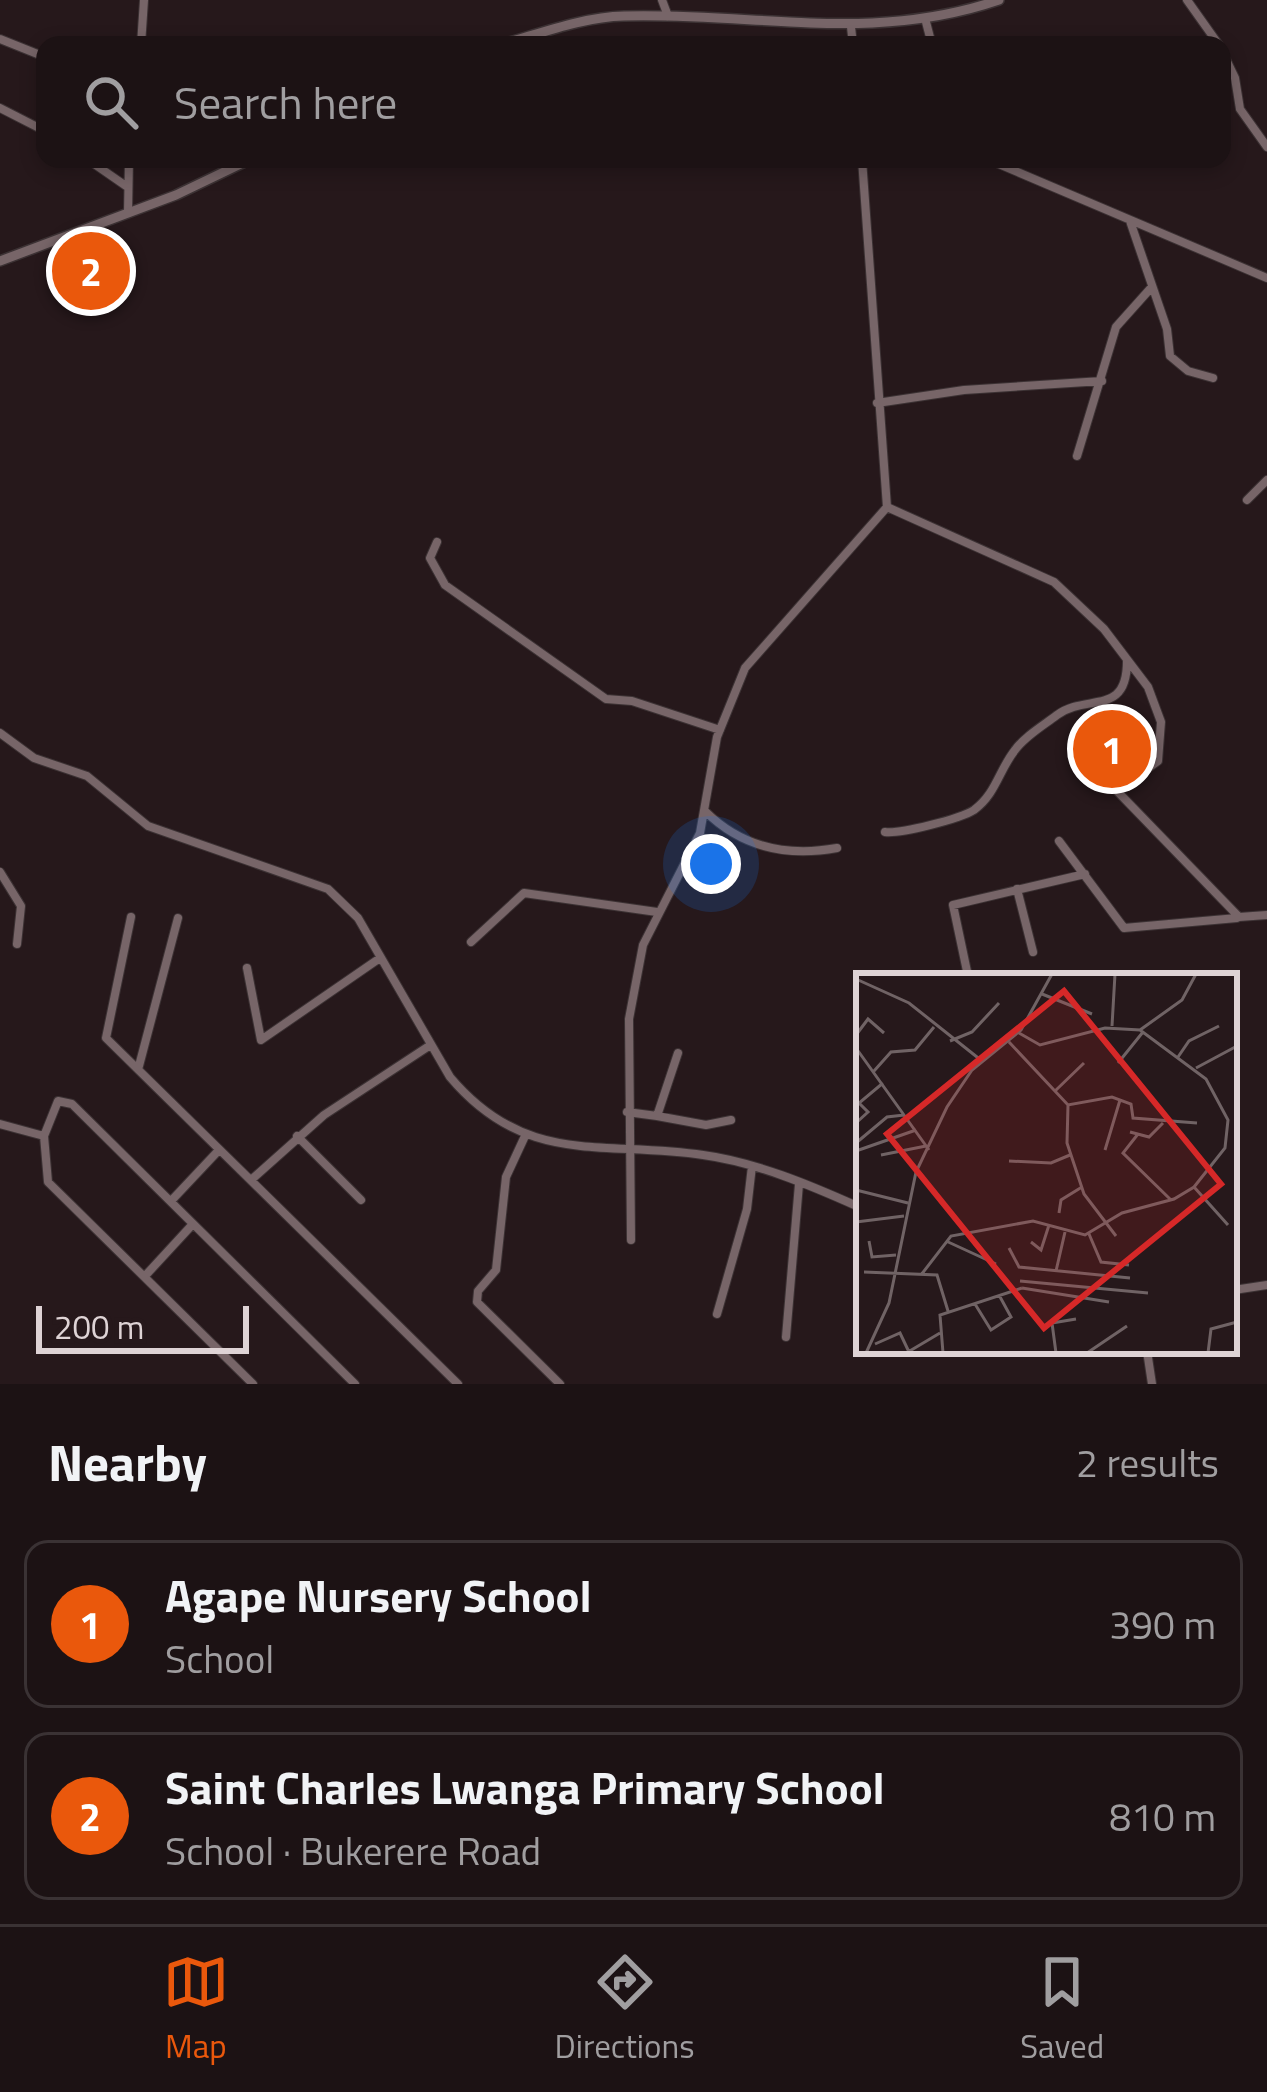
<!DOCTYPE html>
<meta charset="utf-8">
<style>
:root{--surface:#1c1214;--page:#292022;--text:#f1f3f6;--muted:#a09ea0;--line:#3a3234;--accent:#ea580c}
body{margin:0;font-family:"Titillium Web",sans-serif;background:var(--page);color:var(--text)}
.scale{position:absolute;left:36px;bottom:30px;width:213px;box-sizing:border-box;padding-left:12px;border:6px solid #ded3d5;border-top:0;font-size:33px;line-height:42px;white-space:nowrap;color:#ded3d5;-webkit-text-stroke:9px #26181b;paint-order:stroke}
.you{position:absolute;left:711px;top:864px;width:42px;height:42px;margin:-30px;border:9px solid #fff;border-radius:50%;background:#1a73e8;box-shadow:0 0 0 18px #1a73e833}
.badge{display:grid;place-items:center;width:78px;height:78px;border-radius:50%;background:var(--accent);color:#fff;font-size:39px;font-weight:700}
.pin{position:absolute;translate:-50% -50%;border:6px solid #fff;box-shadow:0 3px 12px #0006}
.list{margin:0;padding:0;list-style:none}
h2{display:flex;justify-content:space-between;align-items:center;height:156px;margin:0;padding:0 48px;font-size:51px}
h2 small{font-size:39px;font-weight:400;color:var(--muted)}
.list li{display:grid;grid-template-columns:78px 1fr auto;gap:36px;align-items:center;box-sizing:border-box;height:168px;margin:0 24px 24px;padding:0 24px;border:3px solid var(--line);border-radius:24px}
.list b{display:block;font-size:45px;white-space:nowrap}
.list p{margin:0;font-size:39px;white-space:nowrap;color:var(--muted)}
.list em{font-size:39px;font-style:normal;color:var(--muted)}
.icon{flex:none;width:66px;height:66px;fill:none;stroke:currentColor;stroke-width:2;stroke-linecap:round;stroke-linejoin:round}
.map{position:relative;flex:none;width:1267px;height:1384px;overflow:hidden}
.search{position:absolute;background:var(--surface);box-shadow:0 6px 18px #0003;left:36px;right:36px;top:36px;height:132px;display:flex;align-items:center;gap:30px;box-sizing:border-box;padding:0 42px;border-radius:24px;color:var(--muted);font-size:45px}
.sheet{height:540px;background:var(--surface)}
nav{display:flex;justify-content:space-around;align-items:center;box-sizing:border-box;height:168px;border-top:3px solid var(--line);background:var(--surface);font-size:33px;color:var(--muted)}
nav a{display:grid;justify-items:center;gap:6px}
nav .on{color:var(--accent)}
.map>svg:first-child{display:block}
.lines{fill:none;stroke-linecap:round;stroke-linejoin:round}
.minor-casing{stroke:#3c3234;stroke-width:10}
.tertiary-casing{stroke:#3c3234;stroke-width:12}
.minor{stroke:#776568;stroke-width:8}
.tertiary{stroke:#776568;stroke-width:9}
.inset-road{fill:none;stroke:#706365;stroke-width:3}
.view{fill:#d62828;fill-opacity:0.15;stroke:#d62828;stroke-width:6}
.inset-edge{fill:none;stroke:#ded3d5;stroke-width:6}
</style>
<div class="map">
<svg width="1267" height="1384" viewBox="0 0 1267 1384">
<rect width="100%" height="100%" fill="#26181b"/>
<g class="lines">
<defs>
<path id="minor" d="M662,0L668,16
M1187,0L1219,45
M926,22L932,45
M851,27L853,45
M0,39L45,57
M141,45L144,0
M1222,51L1235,78L1240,109L1267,147
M0,108L45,131
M87,159L126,186
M862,159L887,507L1054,582L1104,629L1148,687L1161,722L1158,761L1117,791L1239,917L1267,915
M987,159L1267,278
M128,213L129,159
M1130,221L1167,329L1170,356L1188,371L1213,378
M877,403L964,390L1102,381
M1077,456L1116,327L1150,289
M1247,500L1267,480
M437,542L430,558L445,585L606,699L632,701L720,730
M0,733L34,758L87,776L148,826L328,889L358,918L450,1077C526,1167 601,1140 703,1155C755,1162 810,1185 859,1207
M705,811C742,848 787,857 837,848
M885,832C900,834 960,819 974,810C996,794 999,770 1015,750C1025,736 1044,725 1057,715C1087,693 1127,717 1127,661
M1059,841L1124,928L1237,918
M0,872L21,906L17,944
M1017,889L1033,952
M131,917L106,1038L458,1384
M471,942L524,893L657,912
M247,968L261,1040L380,958
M968,976L953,905L1085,874
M139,1066L178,918
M627,1112L657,1116L678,1053
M657,1116L706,1125L731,1120
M0,1124L44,1136
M297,1136L361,1200
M525,1136L506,1177L496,1270L478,1291L477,1302L560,1384
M251,1180L324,1115L429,1046
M171,1201L219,1150
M631,1240L629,1019L643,945L700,833L717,737L745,668L887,507
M145,1276L192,1225
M1234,1290L1267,1285
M717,1314L747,1209L752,1166
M786,1337L799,1184
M1147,1351L1152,1384
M253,1384L48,1182L44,1136L58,1101L72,1104L355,1384"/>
<path id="tertiary" d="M499,45C539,34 582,17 624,16C756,12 870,44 999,0
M0,261L176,195L251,159"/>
</defs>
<!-- minor casing -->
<use href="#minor" class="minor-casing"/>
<!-- tertiary casing -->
<use href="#tertiary" class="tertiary-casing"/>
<!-- minor -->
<use href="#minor" class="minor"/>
<!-- tertiary -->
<use href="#tertiary" class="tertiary"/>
</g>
<!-- overview -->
<g transform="translate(856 973)">
<rect width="381" height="381" fill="#26181b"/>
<path class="inset-road" d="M0,6L53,30L126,88M186,21L236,41M256,53L259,1M284,57L326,27L340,1M0,62L12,46L28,60M94,68L116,59L143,30M153,69L212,132L256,124L275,131L277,145L341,150M0,75L73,177M322,84L333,68L363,53M262,90L287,59M340,95L381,73M18,98L35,79L59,77L78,54M199,118L228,90M212,132L211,170L228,221L260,263M0,150L12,139L3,130L27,110M274,159L293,164L307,150M282,161L267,180L315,227M0,170L31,144L48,142M249,177L264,127M0,178L60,157M25,182L70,173M153,188L195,190L214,182M338,214L372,252M0,217L52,230M203,240L205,227L226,214M0,249L48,243M233,261L245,289L273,292M13,268L16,284L40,282M90,268L140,291M175,269L185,277L193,252M153,275L163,294L274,305M200,298L209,259M8,299L81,302L92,338M65,302L95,263L177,248L229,262L266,240L318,226L338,214L369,175L372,147L350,106L284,57L249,55L184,72L163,60M164,308L292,320M166,315L253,329M119,331L135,357L155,344L143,322M19,371L44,360L53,379M52,379L84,360M10,380L33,330L60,199L91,134L116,97L165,57L196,1M87,380L84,342L166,315M200,380L196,350L220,346M231,380L271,353M352,380L355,356L381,349"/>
<path class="view" d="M208,18L365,211L188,355L31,161Z"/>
<rect width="381" height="381" class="inset-edge"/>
</g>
</svg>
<div class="scale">200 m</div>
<div class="you"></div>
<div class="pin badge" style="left:1112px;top:749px">1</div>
<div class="pin badge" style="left:91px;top:271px">2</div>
<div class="search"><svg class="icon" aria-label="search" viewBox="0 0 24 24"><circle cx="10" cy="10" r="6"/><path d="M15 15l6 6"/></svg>Search here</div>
</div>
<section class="sheet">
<h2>Nearby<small>2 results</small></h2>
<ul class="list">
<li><span class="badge">1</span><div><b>Agape Nursery School</b><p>School</p></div><em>390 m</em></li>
<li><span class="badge">2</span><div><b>Saint Charles Lwanga Primary School</b><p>School · Bukerere Road</p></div><em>810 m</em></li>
</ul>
</section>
<nav>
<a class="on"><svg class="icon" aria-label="map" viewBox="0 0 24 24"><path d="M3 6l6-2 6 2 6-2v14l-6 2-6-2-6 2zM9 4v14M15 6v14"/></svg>Map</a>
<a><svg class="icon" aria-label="directions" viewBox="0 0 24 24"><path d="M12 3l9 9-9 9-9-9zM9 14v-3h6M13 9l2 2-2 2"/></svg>Directions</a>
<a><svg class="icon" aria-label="saved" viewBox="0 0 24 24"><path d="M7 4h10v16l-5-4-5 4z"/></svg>Saved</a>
</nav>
